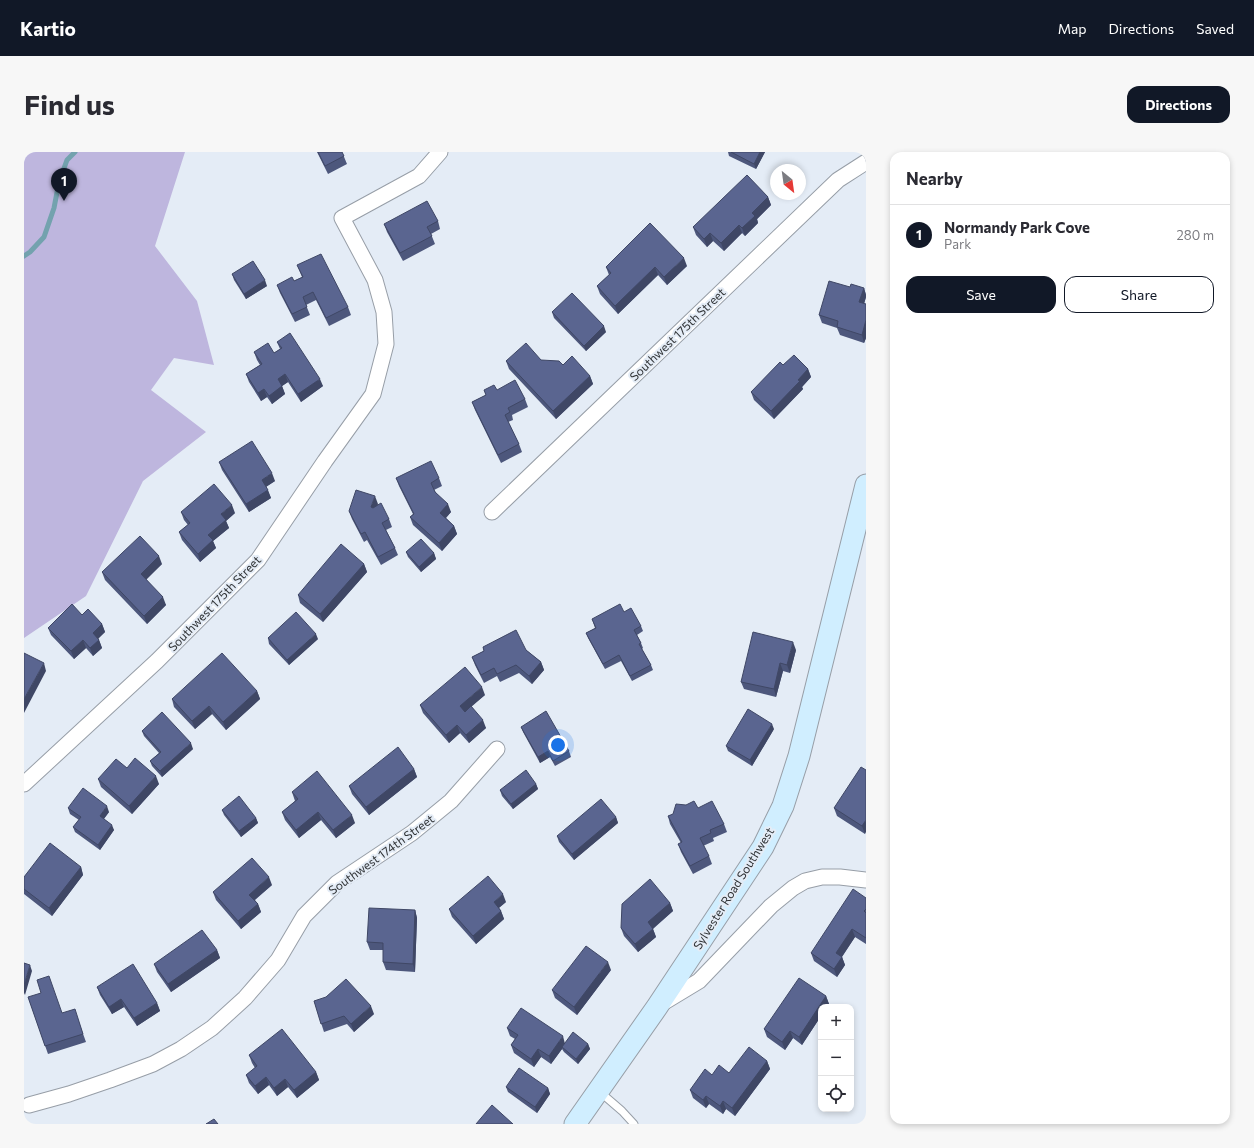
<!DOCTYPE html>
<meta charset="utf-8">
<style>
:root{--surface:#fff;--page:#f7f7f7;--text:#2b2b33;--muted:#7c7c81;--line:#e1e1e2;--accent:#111827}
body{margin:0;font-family:Commissioner,sans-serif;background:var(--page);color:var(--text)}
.controls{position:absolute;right:12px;bottom:12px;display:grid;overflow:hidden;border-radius:8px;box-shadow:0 2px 6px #0003}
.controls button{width:36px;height:36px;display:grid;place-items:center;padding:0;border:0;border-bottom:1px solid var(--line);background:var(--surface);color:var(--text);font:20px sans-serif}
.compass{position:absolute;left:746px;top:12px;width:36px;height:36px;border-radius:50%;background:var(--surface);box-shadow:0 2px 6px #0003;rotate:151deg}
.you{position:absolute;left:534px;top:593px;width:14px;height:14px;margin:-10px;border:3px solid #fff;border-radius:50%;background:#1a73e8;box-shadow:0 0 0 6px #1a73e833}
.badge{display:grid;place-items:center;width:26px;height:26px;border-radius:50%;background:var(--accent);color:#fff;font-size:13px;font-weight:700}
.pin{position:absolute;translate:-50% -33px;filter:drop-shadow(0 1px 2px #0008)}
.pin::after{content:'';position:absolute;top:21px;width:14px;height:12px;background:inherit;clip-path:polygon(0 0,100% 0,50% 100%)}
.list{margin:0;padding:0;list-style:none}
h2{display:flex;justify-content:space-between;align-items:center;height:52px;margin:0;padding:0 16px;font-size:17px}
h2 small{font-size:13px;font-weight:400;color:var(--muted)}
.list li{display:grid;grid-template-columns:26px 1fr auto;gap:12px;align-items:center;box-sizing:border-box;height:60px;padding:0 16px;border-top:1px solid var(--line)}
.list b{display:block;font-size:15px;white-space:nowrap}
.list p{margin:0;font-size:13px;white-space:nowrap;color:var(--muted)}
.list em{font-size:13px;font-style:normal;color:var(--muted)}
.actions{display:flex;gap:8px;padding:12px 16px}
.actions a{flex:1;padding:9px 0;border:1px solid var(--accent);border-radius:12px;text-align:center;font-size:14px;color:var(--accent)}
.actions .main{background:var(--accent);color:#fff}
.icon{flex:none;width:22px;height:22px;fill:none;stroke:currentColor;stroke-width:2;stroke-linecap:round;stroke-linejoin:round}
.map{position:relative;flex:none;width:842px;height:972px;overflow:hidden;border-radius:12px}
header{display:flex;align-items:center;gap:24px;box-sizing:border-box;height:56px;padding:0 20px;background:var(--accent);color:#fff}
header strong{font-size:19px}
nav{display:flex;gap:22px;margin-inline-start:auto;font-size:14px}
.intro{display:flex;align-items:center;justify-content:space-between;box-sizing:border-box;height:96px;padding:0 24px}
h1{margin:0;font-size:28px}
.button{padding:10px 18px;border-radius:12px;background:var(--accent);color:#fff;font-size:14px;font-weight:700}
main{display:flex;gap:24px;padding:0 24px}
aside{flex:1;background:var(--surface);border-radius:12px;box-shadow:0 2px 6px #0003}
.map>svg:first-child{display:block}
.green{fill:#beb6de}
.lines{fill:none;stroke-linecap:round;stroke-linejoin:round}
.stream{stroke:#73a2ae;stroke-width:5}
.lane-casing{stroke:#979ea7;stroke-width:9}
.street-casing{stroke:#979ea7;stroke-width:17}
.secondary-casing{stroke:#979ea7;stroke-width:23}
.lane{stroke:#fff;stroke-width:7}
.street{stroke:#fff;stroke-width:15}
.secondary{stroke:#d0eeff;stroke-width:21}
.wall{fill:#4d577c}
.shaded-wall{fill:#3f4765}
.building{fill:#5a6590;stroke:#3f4765}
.labels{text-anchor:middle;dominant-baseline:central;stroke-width:4;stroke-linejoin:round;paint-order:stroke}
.street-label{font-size:12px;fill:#303336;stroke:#e4ecf6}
</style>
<header>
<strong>Kartio</strong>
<nav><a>Map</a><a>Directions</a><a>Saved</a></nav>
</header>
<div class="intro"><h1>Find us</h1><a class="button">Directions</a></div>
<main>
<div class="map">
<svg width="842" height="972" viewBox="0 0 842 972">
<rect width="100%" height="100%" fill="#e4ecf6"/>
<!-- green -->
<path class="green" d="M0,0H161L131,94L173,149L190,213L150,206L127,238L182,280L119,329L62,444L0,486Z"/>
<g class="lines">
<!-- stream -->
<path class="stream" d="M0,104L6,100L20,85L30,56L35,30L43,8L51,0"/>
<defs>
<path id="lane" d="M576,940L598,959L610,972"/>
<path id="street" d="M468,360L814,28L842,10
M0,632L133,509L234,408L301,309L349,242L362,192L360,160L351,128L318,66L395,24L416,0
M637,852L675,829L747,754L769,736L781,729L798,725H816L842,728
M5,953L45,942L86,928L129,912L157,897L188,876L221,846L254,808L280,764L313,731L388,681L427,649L473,597"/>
<path id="secondary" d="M551,972L633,855L739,695L759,654L775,604L842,333"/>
</defs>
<!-- lane casing -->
<use href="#lane" class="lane-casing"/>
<!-- street casing -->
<use href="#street" class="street-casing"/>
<!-- secondary casing -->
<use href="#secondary" class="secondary-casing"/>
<!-- lane -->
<use href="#lane" class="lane"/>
<!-- street -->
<use href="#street" class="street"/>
<!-- secondary -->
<use href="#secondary" class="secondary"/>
</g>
<!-- wall -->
<path class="wall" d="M293,0H318L323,12L304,22Z
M704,0H741L732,17L705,4Z
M744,45L747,53L733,67L734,71L721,84L718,81L700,99L689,89L683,95L672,83L669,75Z
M414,69L416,77L407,82L411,92L379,109L363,80L360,72Z
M273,113L324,155L327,163L305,174L292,148L282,153L286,163L271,170L256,141L253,133L270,129L278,125Z
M663,114L643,133L634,123L594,162L576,142L573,134L585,123L582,115Z
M208,122L243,134L222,147L210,128Z
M826,135L840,136L842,143V145L840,152H842V186L840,191L816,183L813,176L798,171L795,163Z
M528,160L582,180L562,199L530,166Z
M253,190L299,234L277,250L264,230L258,234L261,242L248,252L243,245L237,249L225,230L222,222L236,213L233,208L230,200L250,201L256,197Z
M517,208L539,213L566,224L569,232L532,267L485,217L482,209Z
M759,213L784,217L787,225L778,235L779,237L750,267L730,248L727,240Z
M460,238H473L501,247L504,255L488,263L489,268L484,270L495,292L498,300L477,311L451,258L448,250L462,243Z
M195,310L251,329L242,335L247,346L225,360L198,318Z
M372,326H415L418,334L410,338L427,360L422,366L430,374L433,382L418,399L389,373L386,365L389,362L375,334Z
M354,352L353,353L365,367L368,375L362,378L371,396L374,403L357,413L343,388L340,390L328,367L325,359Z
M157,360L211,361L202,369L205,376L189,389L192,396L176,410L158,388L155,380L164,373L160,368Z
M382,400L410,401L412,407L397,420L384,405Z
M138,412L122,427L142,453L123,472L81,428L78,420Z
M340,412L343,420L299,470L276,451L274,443Z
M600,460L617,474L619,479L613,483L617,491L619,496L618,497L627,513L629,518L608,529L597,509L581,517L564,486L562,481L571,476L568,467Z
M58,463L78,472L81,480L74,486L75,488L78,496L69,504L62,496L50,507L27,483L24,476Z
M244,486L294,487L265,513L245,492Z
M459,495L502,498L517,510L520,518L508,532L495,521L476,530L473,524L460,531L451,513L448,505L460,499Z
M772,498L766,521L759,519L752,545L720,537L717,530Z
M233,539L236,547L202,578L188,562L171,577L150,555L148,547Z
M461,543L447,554L462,576L445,591L436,581L425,591L399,561L396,553Z
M497,575L545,599L547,605L531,614L526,605L516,611L499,580Z
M750,577L728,614L704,599L702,594Z
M118,579L169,597L138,625L128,614L126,609L135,601L120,584Z
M103,616L135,632L108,662L77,635L74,627Z
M390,617L393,625L345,663L328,642L325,634Z
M842,618L841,682L813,664L810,656Z
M512,632L514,637L489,657L478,644L476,638Z
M268,640L331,671L312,686L297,668L275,686L261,668L258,660L271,649Z
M44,656L85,660L80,667L90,678L76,698L51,680L49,675L55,668L46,662Z
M674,656L700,672L703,680L689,686L690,689L679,694L685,704L688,712L669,722L657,700L654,692L657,691L646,672L644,664Z
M198,658L232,666L234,671L217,685L200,663Z
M592,665L594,671L550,708L535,690L533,684Z
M57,715L59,723L28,764L0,742V725Z
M248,733L231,748L234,752L237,760L217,777L192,748L189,740Z
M842,746V792L831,785L818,805L821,813L813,825L790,809L787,801Z
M482,750L475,756L477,759L480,767L452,792L428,765L425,757Z
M646,751L649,759L629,777L632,785L614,800L600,784L597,776Z
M391,758L393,766L391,820L362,818L359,810V798H346L343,790Z
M193,798L196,806L147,840L133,820L130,812Z
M587,818L553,863L531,846L528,838Z
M73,835L133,851L136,859L113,874L100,855L88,862L76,843Z
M802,844L805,852L797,855V864L778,893L769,886L761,898L743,885L740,877Z
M4,845L38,861L53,865L62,890L24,902Z
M290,849L350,862L330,880L323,872L300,880Z
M483,876L541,891L564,892L566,897L554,912L540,900L538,897L527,912L517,905L510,915L490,901L487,893L491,887L486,884Z
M225,903L292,920L295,928L273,946L264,935L253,944L245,933L234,942L225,931L222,923L231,916L228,911Z
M743,909L746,917L711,964L702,957L699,962L685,952L682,956L669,946L666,938L688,923L705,921Z
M482,935L524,936L526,942L513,961L484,940Z"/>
<!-- shaded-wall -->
<path class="shaded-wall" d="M736,0H741L732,17L730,12Z
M744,45L747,53L733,67L734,71L721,84L718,76L728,61Z
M715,73L718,81L700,99L697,91Z
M686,81L689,89L683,95L680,87Z
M660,106L663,114L643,133L640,125Z
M631,115L634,123L594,162L591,154Z
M241,128L243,134L222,147L220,142Z
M840,136L842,143V145L838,158L835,150Z
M842,168V186L840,191L838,183Z
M580,174L582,180L562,199L560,194Z
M784,217L787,225L778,235L779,237L750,267L747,259Z
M261,222L264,230L258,234L261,242L248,252L245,244L254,227Z
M566,224L569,232L532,267L529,259Z
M296,227L299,234L277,250L274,242Z
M240,237L243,245L237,249L234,241Z
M248,321L251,329L240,336L238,328Z
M244,338L247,346L225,360L222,352Z
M351,344L354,352L350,363L347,355Z
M424,352L427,360L419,369L416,361Z
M208,353L211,361L202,369L205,376L189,389L192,396L176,410L174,402L197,362Z
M430,374L433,382L418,399L415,391Z
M410,401L412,407L397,420L395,415Z
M135,404L138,412L120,430L117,422Z
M340,412L343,420L299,470L296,462Z
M139,445L142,453L123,472L120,464Z
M78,472L81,480L72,489L69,481Z
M292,482L294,487L265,513L263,508Z
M59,488L62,496L50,507L47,499Z
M75,488L78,496L69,504L66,496Z
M769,490L772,498L766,521L763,513Z
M517,510L520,518L508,532L505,524Z
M20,511L22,519L0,561V547Z
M756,511L759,519L752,545L750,537Z
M458,535L461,543L439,562L436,554Z
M233,539L236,547L202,578L199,570Z
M185,554L188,562L171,577L168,569Z
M459,568L462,576L445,591L442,583Z
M748,572L750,577L728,614L726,608Z
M433,573L436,581L425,591L422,583Z
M167,591L169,597L138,625L136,619Z
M524,599L526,605L516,611L514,605Z
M390,617L393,625L345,663L342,655Z
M132,624L135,632L108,662L105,654Z
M512,632L514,637L489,657L487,652Z
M83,654L85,660L78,669L76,664Z
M294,660L297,668L275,686L272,678Z
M328,663L331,671L312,686L309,678Z
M592,665L594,671L550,708L548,702Z
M232,666L234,671L217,685L215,679Z
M842,668V680L841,682L838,674Z
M88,673L90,678L76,698L74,693Z
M57,715L59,723L28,764L25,756Z
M245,725L248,733L228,750L225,743Z
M479,742L482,750L472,758L470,750Z
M646,751L649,759L627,778L624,770Z
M234,752L237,760L217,777L214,769Z
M391,758L393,766L391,820L389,812Z
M477,759L480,767L452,792L449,784Z
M629,777L632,785L614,800L611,792Z
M828,777L831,785L815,809L812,801Z
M193,798L196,806L147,840L144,832Z
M818,805L821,813L813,825L810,817Z
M584,810L587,818L553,863L550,855Z
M6,813L8,819L1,843L0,841V833Z
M802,844L805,852L803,855H797V864L778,893L775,885Z
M97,847L100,855L88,862L85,855Z
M133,851L136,859L113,874L110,866Z
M347,854L350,862L330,880L327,872Z
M766,879L769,886L761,898L758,890Z
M539,884L541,892L538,895V897L527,912L525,904Z
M564,892L566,897L554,912L552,907Z
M514,897L517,905L510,915L507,907Z
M743,909L746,917L711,964L708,956Z
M292,920L295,928L273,946L270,938Z
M242,925L245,933L234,942L231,934Z
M261,927L264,935L253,944L250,936Z
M524,936L526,942L513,961L511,955Z
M682,944L685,952L682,956L679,948Z
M699,949L702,957L699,962L696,954Z"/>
<!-- building -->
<path class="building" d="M294,0H318L320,4L301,14Z
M707,0H736L730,12Z
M723,23L744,45L728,61L731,64L718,76L715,73L697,91L686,81L680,87L669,75Z
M403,49L414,69L403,75L408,84L376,101L360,72Z
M626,71L660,106L640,125L631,115L591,154L573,134L587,121L582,115Z
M297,102L324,155L302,166L289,140L279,145L283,155L268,162L253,133L268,125L270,129L279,125L273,113Z
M229,109L241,128L220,142L208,122Z
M805,129L826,135L827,132L840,136L835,150L842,152V168L838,183L813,175L814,169L795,163Z
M548,141L580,174L560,194L528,160Z
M266,181L296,227L274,242L261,222L254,227L258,234L245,244L240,237L234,241L222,222L238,212L230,200L244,191L250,201L258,196L253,190Z
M502,191L517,208L535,209L539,213L548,204L566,224L529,259L482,209Z
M770,203L784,217L774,228L776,229L747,259L727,240L756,210L759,213Z
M491,228L501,247L484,256L486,260L481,263L495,292L474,303L448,250L462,243L460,238L470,233L473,238Z
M228,289L248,321L238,328L244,338L222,352L195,310Z
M407,309L415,326L407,331L411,340L424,352L416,361L430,374L415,391L386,365L390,362L372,326Z
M190,332L208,353L197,362L202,368L184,383L189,388L174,402L155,380L166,371L157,360Z
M332,338L351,344L347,355L349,356L357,351L365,367L358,371L371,396L354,405L341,380L337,382L325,359Z
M116,384L135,404L117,422L139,445L120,464L78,420Z
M397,387L410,401L395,415L382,400Z
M317,392L340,412L296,462L274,443Z
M48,452L58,463L64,457L78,472L69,481L75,488L66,496L59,488L47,499L24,476Z
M596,452L600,460L607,456L617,474L610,478L617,491L615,492L627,513L606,524L595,503L579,512L562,481L572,476L568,467Z
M272,460L292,482L263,508L244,486Z
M492,478L502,498L517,510L505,524L492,513L473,522L470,516L457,523L448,505L460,499L459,495Z
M729,480L769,490L763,513L756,511L750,537L717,530Z
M0,501L20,511L0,547Z
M198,501L233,539L199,570L185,554L168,569L148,547Z
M441,515L458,535L436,554L441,560L447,554L459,568L442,583L433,573L422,583L396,553Z
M724,557L748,572L726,608L702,594Z
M522,559L545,599L529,609L524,599L514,605L497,575Z
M138,560L167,591L136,619L126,609L137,600L118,579Z
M374,595L390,617L342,655L325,634Z
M111,606L132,624L105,654L74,627L92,607L103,616Z
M837,615L842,618V668L838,674L810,656Z
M502,618L512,632L487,652L476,638Z
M293,619L328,663L309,678L294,660L272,678L258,660L274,647L268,640Z
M59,636L83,654L76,664L88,673L74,693L49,675L57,665L44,656Z
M215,644L232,666L215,679L198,658Z
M577,647L592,665L548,702L533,684Z
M670,649L674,656L688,649L700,672L686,678L687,681L676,686L685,704L666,714L654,692L658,690L644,664L649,662L652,652L662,653Z
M26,691L57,715L25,756L0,737V725Z
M228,706L245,725L225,743L234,752L214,769L189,740Z
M464,724L479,742L470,750L477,759L449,784L425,757Z
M626,727L646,751L624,770L629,777L611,792L597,776L598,752Z
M829,737L842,746V757L840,759L842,761V786L828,777L812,801L818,805L810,817L787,801Z
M345,756L391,758L389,812L359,810V791L343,790Z
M178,778L193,798L144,832L130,812Z
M562,794L584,810L550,855L528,838Z
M0,811L6,813L0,833Z
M109,812L133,851L110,866L97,847L85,855L73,835Z
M25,824L38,861L51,857L59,882L21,894L4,845L17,841L13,828Z
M775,826L802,844L775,885L766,879L758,890L740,877Z
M322,827L347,854L327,872L320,864L297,872L290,849L302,845Z
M497,856L539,884L525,904L514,897L507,907L487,893L494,883L483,876Z
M258,877L292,920L270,938L261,927L250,936L242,925L231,934L222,923L233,914L225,903Z
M549,880L564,892L552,907L538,895Z
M725,895L743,909L708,956L699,949L696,954L682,944L679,948L666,938L681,917L688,923L695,913L705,921Z
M495,916L524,936L511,955L482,935Z
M468,953L489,972H452Z
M190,967L194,972H182Z"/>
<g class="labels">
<!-- street labels -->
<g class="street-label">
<text transform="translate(653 182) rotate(-44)">Southwest 175th Street</text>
<text transform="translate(190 451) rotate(-46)">Southwest 175th Street</text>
<text transform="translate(357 702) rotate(-36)">Southwest 174th Street</text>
<text transform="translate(709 736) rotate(-58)">Sylvester Road Southwest</text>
</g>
</g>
</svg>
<div class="controls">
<button>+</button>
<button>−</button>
<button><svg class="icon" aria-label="locate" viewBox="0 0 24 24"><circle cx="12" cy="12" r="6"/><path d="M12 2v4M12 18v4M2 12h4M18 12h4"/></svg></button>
</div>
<svg class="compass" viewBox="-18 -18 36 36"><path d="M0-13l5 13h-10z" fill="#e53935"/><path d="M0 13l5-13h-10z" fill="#7c7c81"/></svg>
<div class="you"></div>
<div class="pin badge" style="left:40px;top:49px">1</div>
</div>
<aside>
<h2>Nearby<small></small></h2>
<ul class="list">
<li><span class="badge">1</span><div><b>Normandy Park Cove</b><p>Park</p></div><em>280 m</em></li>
</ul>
<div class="actions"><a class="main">Save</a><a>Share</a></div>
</aside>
</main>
